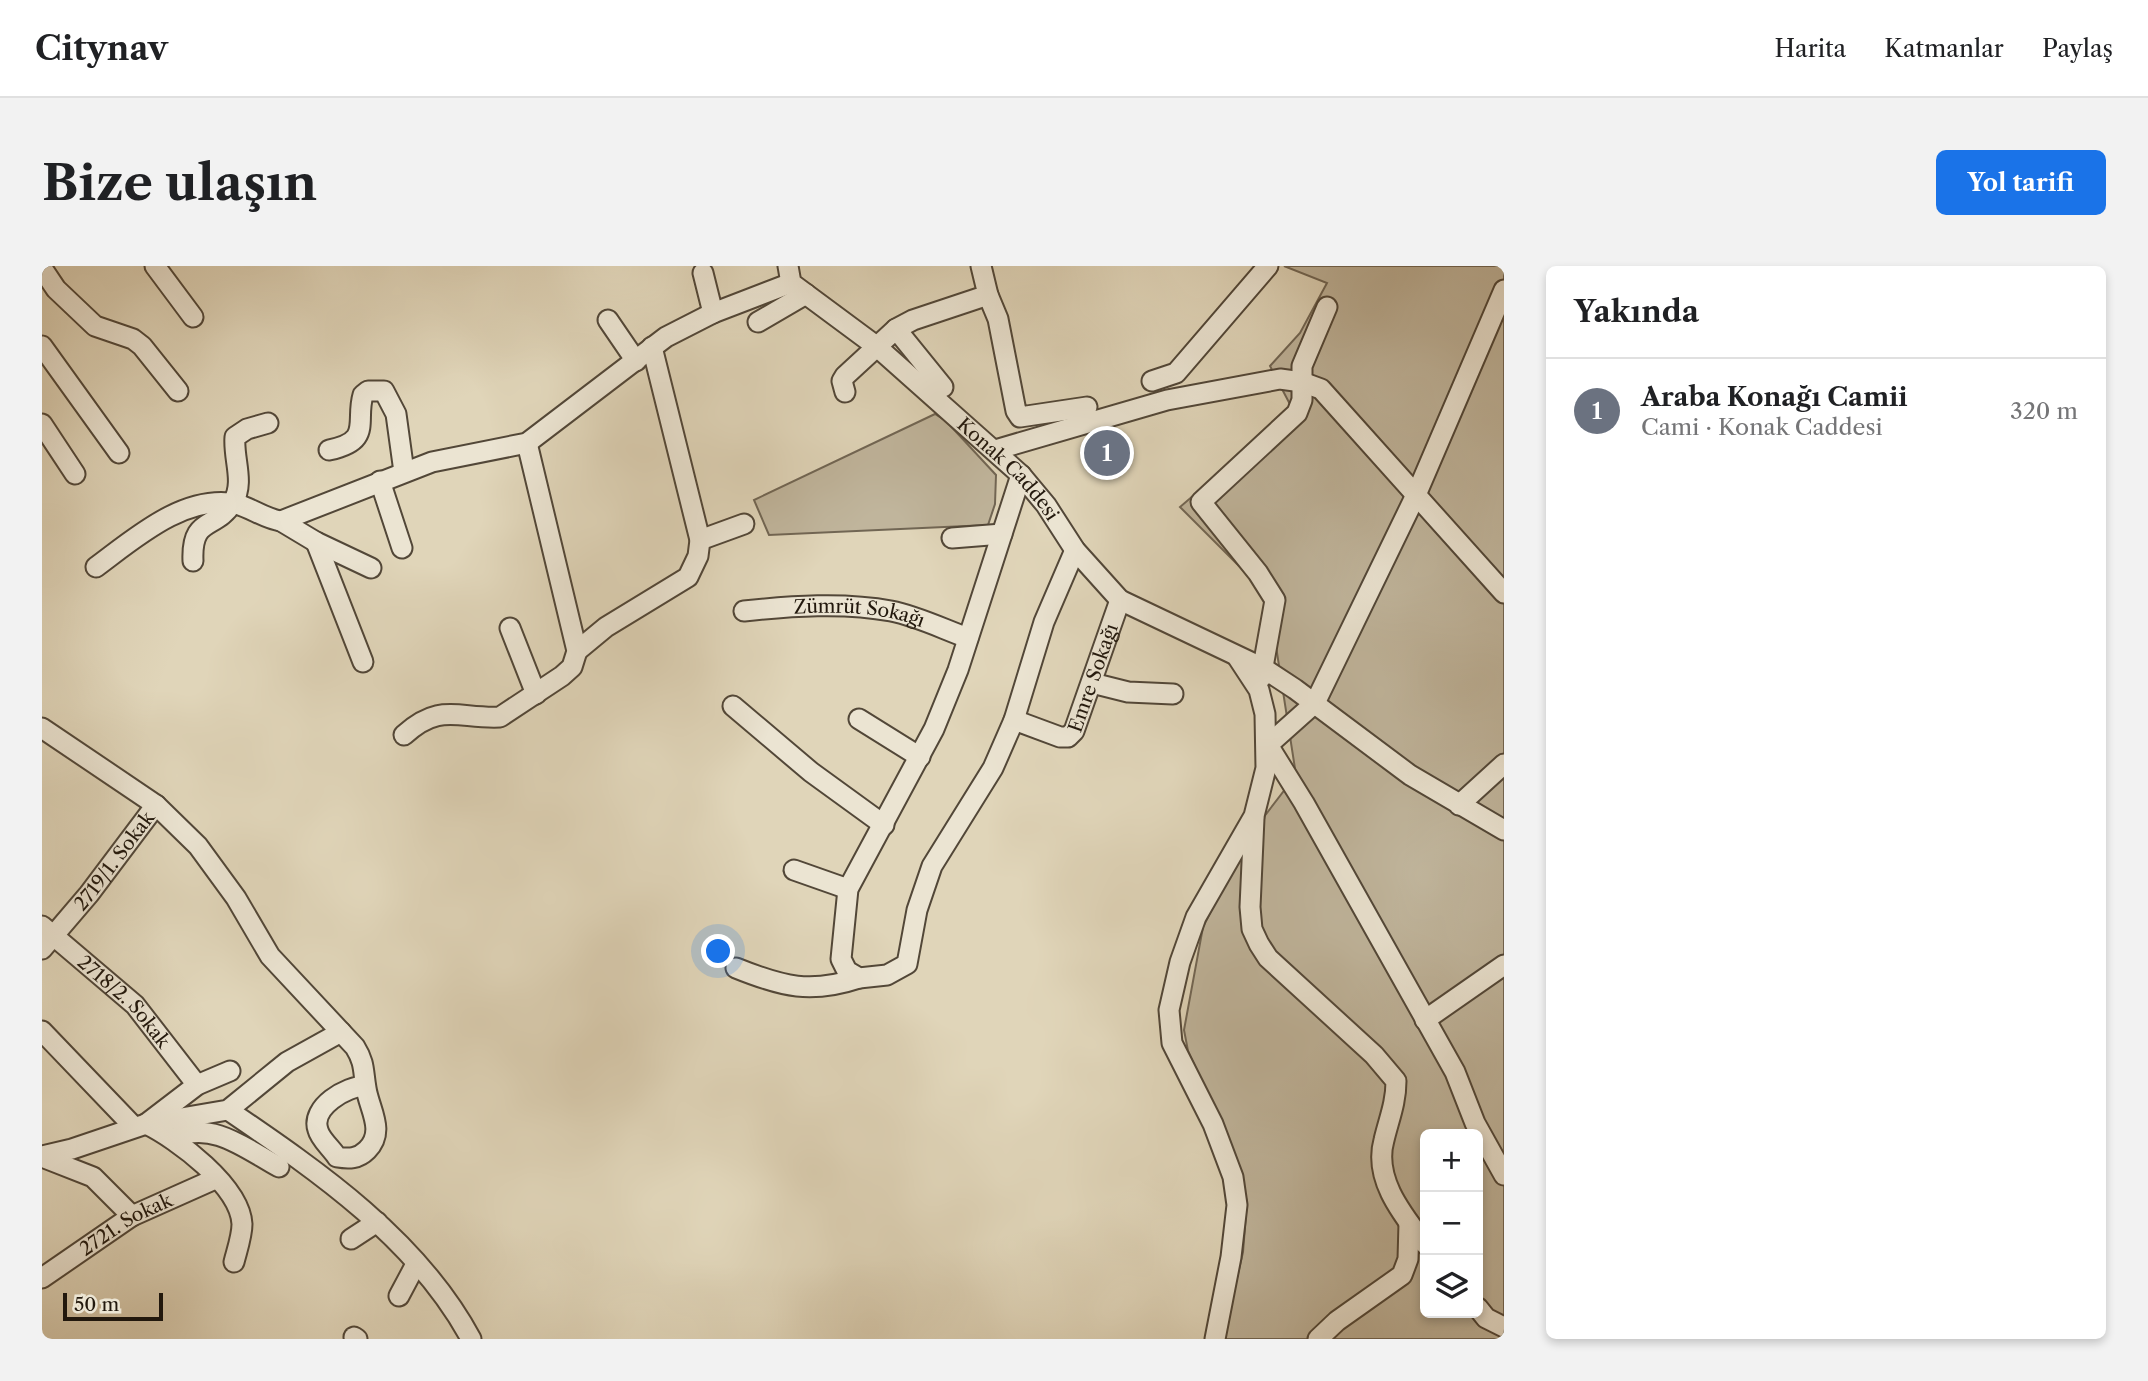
<!DOCTYPE html>
<html lang="tr">
<meta charset="utf-8">
<style>
:root{--surface:#fff;--page:#f2f2f2;--text:#202124;--muted:#757577;--line:#e0e0e0;--accent:#1a73e8}
body{margin:0;font-family:"Libre Caslon Text",serif;background:var(--page);color:var(--text)}
.controls{position:absolute;right:21px;bottom:21px;display:grid;overflow:hidden;border-radius:10px;box-shadow:0 4px 10px #0003}
.controls button{width:63px;height:63px;display:grid;place-items:center;padding:0;border:0;border-bottom:2px solid var(--line);background:var(--surface);color:var(--text);font:35px sans-serif}
.scale{position:absolute;left:21px;bottom:18px;width:100px;box-sizing:border-box;padding-left:7px;border:4px solid #22180d;border-top:0;font-size:19px;line-height:24px;white-space:nowrap;color:#22180d;-webkit-text-stroke:5px #ebe4d2;paint-order:stroke}
.you{position:absolute;left:677px;top:686px;width:24px;height:24px;margin:-18px;border:5px solid #fff;border-radius:50%;background:#1a73e8;box-shadow:0 0 0 10px #1a73e833}
.badge{display:grid;place-items:center;width:46px;height:46px;border-radius:50%;background:var(--accent);color:#fff;font-size:23px;font-weight:700}
.pin{position:absolute;translate:-50% -50%;border:4px solid #fff;box-shadow:0 2px 7px #0006}
.list{margin:0;padding:0;list-style:none}
h2{display:flex;justify-content:space-between;align-items:center;height:91px;margin:0;padding:0 28px;font-size:30px}
h2 small{font-size:23px;font-weight:400;color:var(--muted)}
.list li{display:grid;grid-template-columns:46px 1fr auto;gap:21px;align-items:center;box-sizing:border-box;height:105px;padding:0 28px;border-top:2px solid var(--line)}
.list b{display:block;font-size:26px;white-space:nowrap}
.list p{margin:0;font-size:23px;white-space:nowrap;color:var(--muted)}
.list em{font-size:23px;font-style:normal;color:var(--muted)}
.icon{flex:none;width:38px;height:38px;fill:none;stroke:currentColor;stroke-width:2;stroke-linecap:round;stroke-linejoin:round}
.map{position:relative;flex:none;width:1462px;height:1073px;overflow:hidden;border-radius:10px}
header{display:flex;align-items:center;gap:42px;box-sizing:border-box;height:98px;padding:0 35px;background:var(--surface);border-bottom:2px solid var(--line)}
header strong{font-size:33px}
nav{display:flex;gap:38px;margin-inline-start:auto;font-size:24px}
.intro{display:flex;align-items:center;justify-content:space-between;box-sizing:border-box;height:168px;padding:0 42px}
h1{margin:0;font-size:49px}
.button{padding:18px 32px;border-radius:10px;background:var(--accent);color:#fff;font-size:24px;font-weight:700}
main{display:flex;gap:42px;padding:0 42px}
aside{flex:1;background:var(--surface);border-radius:10px;box-shadow:0 4px 10px #0003}
.map>svg:first-child{display:block}
.green{fill:#c0b59c;stroke:#716654;stroke-width:2;fill-rule:evenodd}
.lines{fill:none;stroke-linecap:round;stroke-linejoin:round}
.minor-casing{stroke:#524738;stroke-width:23}
.minor{stroke:#ebe4d2;stroke-width:19}
.labels{text-anchor:middle;dominant-baseline:central;stroke-width:6;stroke-linejoin:round;paint-order:stroke}
.street-label{font-size:19px;fill:#22180d;stroke:#ebe4d2}
</style>
<header>
<strong>Citynav</strong>
<nav><a>Harita</a><a>Katmanlar</a><a>Paylaş</a></nav>
</header>
<div class="intro"><h1>Bize ulaşın</h1><a class="button">Yol tarifi</a></div>
<main>
<div class="map">
<svg width="1462" height="1073" viewBox="0 0 1462 1073">
<rect width="100%" height="100%" fill="#e0d5b9"/>
<filter id="stains"><feTurbulence type="fractalNoise" baseFrequency=".00286" numOctaves="4"/><feColorMatrix values="0 0 0 0 .2 0 0 0 0 .09 0 0 0 0 .02 0 0 0 .5 -.17"/></filter>
<radialGradient id="worn" r=".72"><stop offset=".6" stop-color="#630" stop-opacity="0"/><stop offset="1" stop-color="#630" stop-opacity=".3"/></radialGradient>
<!-- green -->
<path class="green" d="M1242,0H1462V1073H1181L1201,986L1205,935L1179,857L1146,785L1142,764L1161,661L1205,573L1254,509L1226,329L1138,241L1251,144L1228,100L1258,67L1285,17ZM1383,868H1436V1047H1383Z
M893,148L904,155L954,209L953,238L946,259L727,269L712,234Z"/>
<g class="lines">
<defs>
<g id="minor">
<path d="M113,0L151,51"/>
<path id="s1" d="M746,0L749,17L834,80L979,209L1004,239L1033,284L1078,334L1221,402L1253,423L1368,509L1462,564"/>
<path d="M0,2L14,23L53,60L91,73L100,80L136,125"/>
<path d="M661,7L671,47"/>
<path d="M946,29L956,53L974,145L978,151L1045,141"/>
<path d="M566,54L594,95"/>
<path d="M716,56L764,28"/>
<path d="M854,63L901,121"/>
<path d="M0,80L77,187"/>
<path d="M1110,115L1134,107L1226,0"/>
<path d="M803,126L800,115L803,110L854,63L871,54L946,29L939,0"/>
<path d="M0,158L33,208"/>
<path d="M287,184C331,175 313,156 321,129L326,125H342L354,148L362,206"/>
<path d="M953,184L1125,134L1238,113L1260,116L1279,123L1462,327"/>
<path d="M979,209L916,404L892,463L806,623L799,693L805,705L817,712L845,709L865,698L875,644L890,600L951,502L972,454L1002,356L1033,284"/>
<path d="M338,215L360,282"/>
<path d="M239,255L274,276L329,302"/>
<path d="M910,272L960,268"/>
<path d="M658,274L702,258"/>
<path d="M274,276L321,396"/>
<path d="M151,295C149,249 174,265 191,236C203,216 191,193 193,171L205,163L226,157"/>
<path d="M54,301C92,273 142,228 194,238C210,242 223,253 239,255L390,196L485,177L624,71L671,47L749,17"/>
<path id="s2" d="M702,345C749,340 802,336 849,345C875,350 901,363 926,372"/>
<path d="M468,362L494,428"/>
<path d="M535,385L564,361L646,311L656,290L658,274L610,81"/>
<path d="M1219,412L1233,334L1216,307L1159,236L1255,147L1260,134V100L1285,41"/>
<path d="M1050,417L1086,426L1131,428"/>
<path d="M691,440L769,506L842,559"/>
<path d="M817,453L878,491"/>
<path id="s3" d="M972,454L1018,471H1026L1032,465L1078,334"/>
<path d="M0,462L114,539L156,580L194,632L228,690L313,781C323,797 321,805 324,822C327,843 344,865 325,884C316,893 307,893 295,891C290,883 278,873 276,864C268,841 305,820 323,820"/>
<path d="M362,469C398,436 416,453 458,451L520,410L530,401L535,385L485,177"/>
<path d="M1226,479L1273,437L1374,229L1462,24"/>
<path d="M1226,479L1262,537L1413,806L1433,857L1462,909"/>
<path d="M1417,539L1462,498"/>
<path d="M1212,552L1208,641L1210,663L1217,678L1226,692L1332,789L1354,815C1354,837 1347,853 1342,874C1331,913 1361,949 1383,978"/>
<path d="M752,604L806,623"/>
<path id="s4" d="M0,660L93,739L155,819"/>
<path id="s5" d="M0,683L47,628L114,539"/>
<path d="M694,702C741,721 769,728 817,712"/>
<path d="M1383,754L1462,699"/>
<path d="M0,765L92,861"/>
<path d="M188,805L155,819L104,858C135,873 198,920 200,958C200,970 195,984 192,996"/>
<path d="M186,844C277,906 376,974 429,1073"/>
<path d="M132,872C170,854 204,883 237,901"/>
<path d="M0,890L30,883L104,858L186,844L245,796L299,766"/>
<path d="M0,891L51,911L90,950"/>
<path d="M309,973L335,956"/>
<path id="s6" d="M0,1012L90,950L173,913"/>
<path d="M357,1030L374,998"/>
<path d="M1436,1042L1444,1052L1462,1061"/>
<path d="M312,1071L315,1073"/>
<path d="M1173,1073L1189,991L1195,939L1191,911L1171,858L1130,777L1127,744L1138,696L1154,651L1212,550L1224,502L1223,448L1217,424L1196,392"/>
<path d="M1276,1073L1295,1055L1360,1009L1366,993L1367,957"/>
</g>
</defs>
<!-- minor casing -->
<use href="#minor" class="minor-casing"/>
<!-- minor -->
<use href="#minor" class="minor"/>
</g>
<g class="labels">
<!-- street labels -->
<g class="street-label">
<text stroke="none"><textPath href="#s1" startOffset="304">Konak Caddesi</textPath></text>
<text stroke="none"><textPath href="#s2" startOffset="116">Zümrüt Sokağı</textPath></text>
<text stroke="none"><textPath href="#s3" startOffset="122">Emre Sokağı</textPath></text>
<text stroke="none"><textPath href="#s5" startOffset="114">2719/1. Sokak</textPath></text>
<text stroke="none"><textPath href="#s4" startOffset="112">2718/2. Sokak</textPath></text>
<text stroke="none"><textPath href="#s6" startOffset="100">2721. Sokak</textPath></text>
</g>
</g>
<rect width="100%" height="100%" filter="url(#stains)"/>
<rect width="100%" height="100%" fill="url(#worn)"/>
</svg>
<div class="controls">
<button>+</button>
<button>−</button>
<button><svg class="icon" aria-label="layers" viewBox="0 0 24 24"><path d="M12 4l9 5-9 5-9-5zM3 14l9 5 9-5"/></svg></button>
</div>
<div class="scale">50 m</div>
<div class="you"></div>
<div class="pin badge" style="left:1065px;top:187px;background:#6b7280">1</div>
</div>
<aside>
<h2>Yakında<small></small></h2>
<ul class="list">
<li><span class="badge" style="background:#6b7280">1</span><div><b>Araba Konağı Camii</b><p>Cami · Konak Caddesi</p></div><em>320 m</em></li>
</ul>
</aside>
</main>
